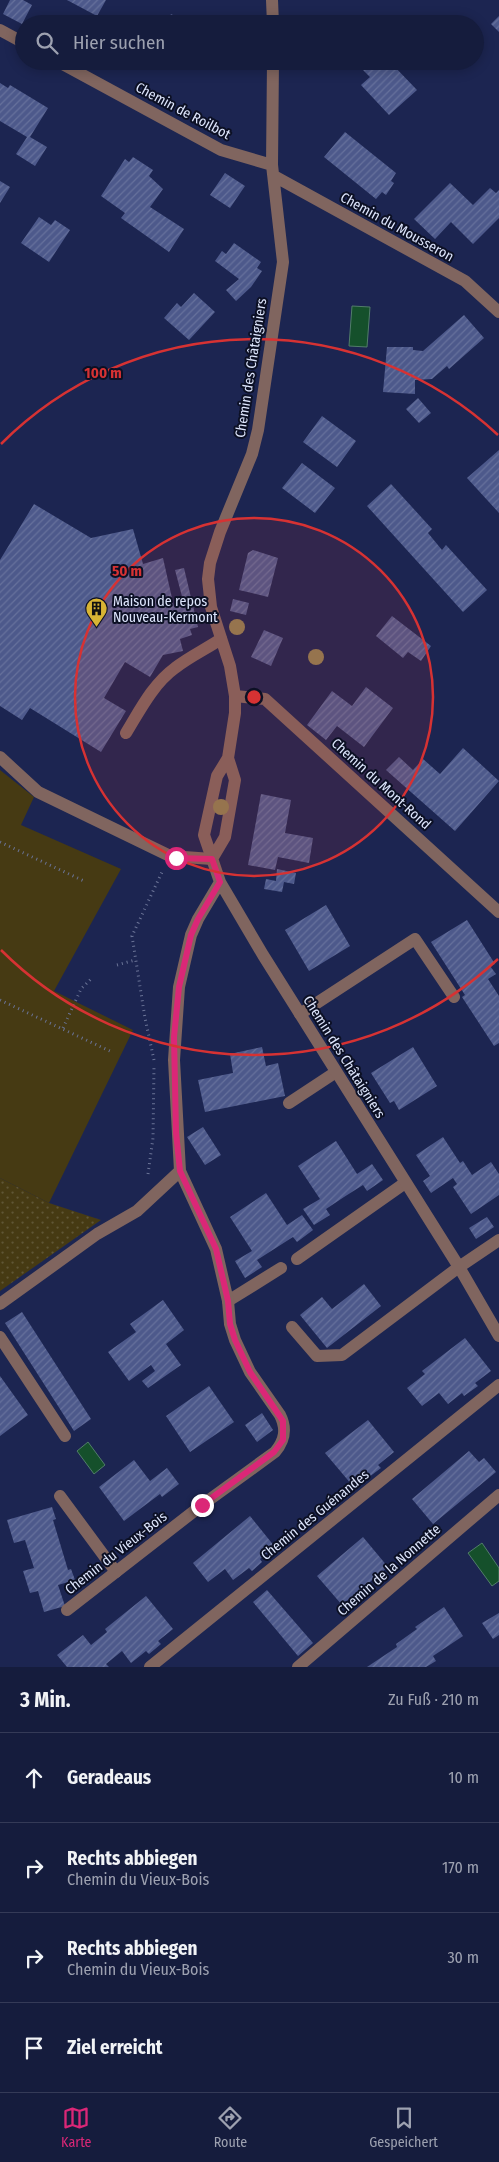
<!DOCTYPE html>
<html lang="de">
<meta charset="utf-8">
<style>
:root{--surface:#151c3d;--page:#1e2544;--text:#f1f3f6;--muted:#9da1b0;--line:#343a57;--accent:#db2777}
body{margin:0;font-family:"Fira Sans Condensed",sans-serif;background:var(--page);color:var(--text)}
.stop{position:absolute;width:15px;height:15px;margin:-11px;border:4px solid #db2777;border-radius:50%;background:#fff}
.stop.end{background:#db2777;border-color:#fff;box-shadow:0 1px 5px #0008}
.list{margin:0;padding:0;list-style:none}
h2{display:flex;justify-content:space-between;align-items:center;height:65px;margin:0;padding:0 20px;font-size:21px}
h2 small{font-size:16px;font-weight:400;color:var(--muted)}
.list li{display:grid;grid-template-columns:32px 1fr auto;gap:15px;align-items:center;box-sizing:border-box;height:90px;padding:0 20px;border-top:1px solid var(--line)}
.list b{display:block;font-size:19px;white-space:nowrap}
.list p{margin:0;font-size:16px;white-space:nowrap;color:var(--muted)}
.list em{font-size:16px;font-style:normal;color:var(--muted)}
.icon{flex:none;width:28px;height:28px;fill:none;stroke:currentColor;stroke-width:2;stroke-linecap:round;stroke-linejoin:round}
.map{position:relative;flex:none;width:499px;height:1667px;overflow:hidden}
.search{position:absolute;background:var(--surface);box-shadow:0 2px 12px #0003;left:15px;right:15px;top:15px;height:55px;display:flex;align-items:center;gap:12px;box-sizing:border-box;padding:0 18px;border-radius:28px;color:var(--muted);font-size:19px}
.sheet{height:425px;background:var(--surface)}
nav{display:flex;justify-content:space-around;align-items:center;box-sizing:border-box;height:70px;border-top:1px solid var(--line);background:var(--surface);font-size:14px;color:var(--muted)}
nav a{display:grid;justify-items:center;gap:2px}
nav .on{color:var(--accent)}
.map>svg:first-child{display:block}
.grass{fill:url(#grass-dots)}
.pitch{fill:#463a13}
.water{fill:#15502b;stroke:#517d6a}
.building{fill:url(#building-hatch)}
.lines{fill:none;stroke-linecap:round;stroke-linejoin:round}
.path{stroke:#6b7497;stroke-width:3;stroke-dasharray:1 4;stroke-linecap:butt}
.service{stroke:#80655f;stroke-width:12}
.minor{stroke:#80655f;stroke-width:12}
.tree{fill:#8e7e53}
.route{stroke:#db2777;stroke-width:6}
.ring{fill:none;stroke:#d63233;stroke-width:2.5}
.labels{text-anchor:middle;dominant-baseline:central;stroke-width:4;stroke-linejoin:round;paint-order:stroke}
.street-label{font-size:14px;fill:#dee6fd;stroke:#0c1024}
.poi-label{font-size:14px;fill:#dee6fd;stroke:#0c1024;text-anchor:start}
.centre{fill:#d63233;stroke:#0c1024;stroke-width:2.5}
.ring-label{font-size:15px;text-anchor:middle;font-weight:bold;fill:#d63233;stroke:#0c1024;stroke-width:4;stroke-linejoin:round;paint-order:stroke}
</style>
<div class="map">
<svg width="499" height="1667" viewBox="0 0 499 1667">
<defs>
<pattern id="grass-dots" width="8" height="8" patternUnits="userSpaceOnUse" patternTransform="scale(1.25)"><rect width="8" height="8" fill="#463a13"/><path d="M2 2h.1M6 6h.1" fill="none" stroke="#605636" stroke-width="1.8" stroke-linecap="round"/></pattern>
<pattern id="building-hatch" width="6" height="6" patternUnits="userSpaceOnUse" patternTransform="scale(1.25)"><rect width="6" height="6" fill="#4d598b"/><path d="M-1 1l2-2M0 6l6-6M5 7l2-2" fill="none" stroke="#66719c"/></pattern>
</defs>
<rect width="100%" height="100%" fill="#1c2551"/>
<!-- grass -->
<path class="grass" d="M0,1178L49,1203L101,1220L0,1291Z"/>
<!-- pitch -->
<path class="pitch" d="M0,770L34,797L21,825L121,869L54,991L133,1030L49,1203L0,1178Z"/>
<!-- water -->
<path class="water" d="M352,306L370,307L367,347L349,346Z
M88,1442L105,1465L94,1474L77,1451Z
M482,1543L499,1568V1581L492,1586L468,1553Z"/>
<!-- building -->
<path class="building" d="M10,0H23L32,5L22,24L3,14Z
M67,0H106L97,16Z
M171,14L190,24H166Z
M499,16V32L491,24Z
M372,61H386L390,66L392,64L417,90L389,115L361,85L370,77L363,70Z
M0,83L8,88L10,85L48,108L30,137L47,147L35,166L16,154L27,137L0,121Z
M345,132L396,173L391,181L394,183L386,195L382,192L376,199L324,157Z
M133,157L153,170L149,176L163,189L150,207L184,229L169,252L121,218L125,213L101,196L125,159L129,162Z
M225,173L245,186L230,208L210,195Z
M0,181L10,187L0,203Z
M450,183L473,205L490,188L496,193L499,190V218L473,244L451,222L435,239L414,219Z
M39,217L51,225L55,220L70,230L49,262L21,243Z
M234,243L261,262L257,268L262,271L251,287L236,301L226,290L239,279L215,261L222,251L226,254Z
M194,293L215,312L189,340L164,318L177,303L181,307Z
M464,315L484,338L449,369L447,366L432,379L415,380V394L383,392L387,347H413V350L423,351Z
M418,398L431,413L419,423L406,409Z
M322,416L356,441L337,467L303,442Z
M499,450V513L467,478Z
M302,463L335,488L315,513L282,488Z
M391,484L432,529L428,533L442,550L446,545L487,590L463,612L367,506Z
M34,504L91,538L133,529L143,564L163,558L174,607L184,604L175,570L184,568L198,627L190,629L192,635L180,639L183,651L163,655L150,677L125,662L104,698L126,711L101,752L30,708L22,720L0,706V560Z
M253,550L278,558L268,597L239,590L248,553Z
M233,599L249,603L246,615L230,611Z
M392,616L431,646L421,661L408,652L403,658L376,636Z
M264,630L283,638L271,666L251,657Z
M366,687L393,708L364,747L337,726L326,740L307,725L332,691L352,706Z
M463,748L499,781L455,831L386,770L399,757L413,770L423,759L440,774Z
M261,794L291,800L285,833L313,838L309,863L278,857L275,870L248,865Z
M277,869L296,873L294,884L284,882L282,892L264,889L266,879L276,881Z
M326,905L350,946L309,971L285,930Z
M467,920L495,964L490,966L496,974L488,979L499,996V1043L494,1046L462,997L465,995L431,942Z
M262,1047L266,1066L278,1063L285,1096L205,1112L198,1080L233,1073L230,1054Z
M413,1047L437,1086L399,1110L394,1101L390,1103L371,1073Z
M203,1127L221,1155L205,1165L187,1137Z
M443,1137L460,1163L463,1161L472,1175L491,1162L499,1174V1195L471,1214L453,1187L457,1184L453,1178L431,1193L423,1181L430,1176L416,1155Z
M336,1141L357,1174L372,1164L383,1180L367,1191L363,1185L344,1197L326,1209L330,1215L314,1225L303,1209L320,1199L298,1166Z
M266,1193L287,1225L302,1215L313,1230L297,1242L293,1237L257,1260L262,1267L245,1278L235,1261L252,1251L230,1217Z
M487,1217L494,1227L476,1239L469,1228Z
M364,1284L381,1306L327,1348L300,1315L322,1297L332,1309Z
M163,1300L184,1330L166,1344L181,1365L148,1388L142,1381L155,1371L151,1365L129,1381L108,1352L136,1332L130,1324Z
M22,1312L91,1419L74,1431L5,1323Z
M465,1338L491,1371L475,1383L478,1386L464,1396L462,1393L448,1404L439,1393L422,1406L407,1388L425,1374L422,1371Z
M0,1376L28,1415L0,1436Z
M209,1386L234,1422L190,1452L166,1416Z
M262,1413L273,1430L257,1442L245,1425Z
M368,1420L394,1452L378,1465L381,1468L369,1477L366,1474L352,1485L325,1453Z
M469,1451L479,1462L484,1458L496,1472L433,1524L412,1499Z
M134,1460L150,1481L167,1468L179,1484L162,1497L160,1494L124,1521L99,1487Z
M52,1507L56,1519L53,1520L68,1570L71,1569L75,1580L58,1585L65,1606L44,1612L38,1591L30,1593L23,1571L34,1568L25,1540L14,1543L7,1520Z
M250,1516L275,1547L260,1559L262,1562L252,1571L249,1568L233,1580L225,1569L208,1582L193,1563Z
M363,1537L388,1567L342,1605L317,1576Z
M267,1590L313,1643L298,1656L253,1602Z
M146,1596L173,1629L158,1641L161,1644L149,1654L146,1651L131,1663L122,1651L106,1664L109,1667H67L57,1655L83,1635L91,1645L107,1632L105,1629Z
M444,1607L463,1636L433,1656L436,1661L426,1667H367L397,1647L396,1644L417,1629L415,1627Z
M499,1613V1635L493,1639L482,1623Z"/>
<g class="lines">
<!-- path -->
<path class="path" d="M0,842L84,881
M117,965L135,960
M0,1000L112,1052
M63,1028L81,989L91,979
M154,1060L145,1018L132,936L162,872
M148,1174L153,1138L154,1066"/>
<!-- service -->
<path class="service" d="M126,733C140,710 153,684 175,668C189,657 206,649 221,639
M0,757L38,792L170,856L212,859
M300,1014L415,939L454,997
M289,1103L336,1072
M297,1259L405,1183
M228,1301L281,1268
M292,1327L317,1356L342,1355L459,1267
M60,1496L116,1572"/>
<!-- minor -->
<path class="minor" d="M272,0L273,24
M0,30L24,43
M57,61L221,150L272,165
M273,61L272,165L283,262L258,430L252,454L220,532L210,563L208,579L211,607L230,666L235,696V713L228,758L217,776L204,835L220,882L263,955L459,1267L499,1336
M274,176L465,281L499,312
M235,696L265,699L499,912
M212,859L225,837L235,780L228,758
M459,1267L499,1240
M0,1304L97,1234L137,1211L180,1171
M0,1337L65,1436
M67,1610L202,1505L275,1452C285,1440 287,1429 280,1415L250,1372L235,1340L230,1324L228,1301L216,1249L180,1171L174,1060L179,987L191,935L198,919L220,882
M150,1667L499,1385
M298,1667L499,1495"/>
</g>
<!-- trees -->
<g class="tree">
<circle cx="237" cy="627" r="8"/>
<circle cx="316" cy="657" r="8"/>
<circle cx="221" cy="807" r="8"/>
</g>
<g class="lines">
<!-- route -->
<path class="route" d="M176,858L212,859L220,882L198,919L191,935L179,987L174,1037L176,1132L180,1171L216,1249L228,1301L230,1324L235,1340L250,1372L283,1421V1440L274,1452L202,1505"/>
</g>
<!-- distance rings -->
<circle cx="254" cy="697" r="179" fill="#d63233" fill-opacity=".12"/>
<g class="ring">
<circle cx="254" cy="697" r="179"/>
<path d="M498 959A358 358 0 0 1 1 950M1 444A358 358 0 0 1 498 435"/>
</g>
<!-- icons -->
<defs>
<symbol id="building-pin" viewBox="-11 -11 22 30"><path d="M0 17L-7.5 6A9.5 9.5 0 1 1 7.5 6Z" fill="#d8b434" stroke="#0c1024"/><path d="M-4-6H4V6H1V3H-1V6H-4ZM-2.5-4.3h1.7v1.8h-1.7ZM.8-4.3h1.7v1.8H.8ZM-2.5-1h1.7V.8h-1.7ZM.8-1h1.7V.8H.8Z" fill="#111"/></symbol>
</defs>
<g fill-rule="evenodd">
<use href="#building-pin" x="84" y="596" width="25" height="34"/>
</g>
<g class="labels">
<!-- street labels -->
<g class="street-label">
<text transform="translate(183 111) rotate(28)">Chemin de Roilbot</text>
<text transform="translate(397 227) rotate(29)">Chemin du Mousseron</text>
<text transform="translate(251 368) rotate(-81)">Chemin des Châtaigniers</text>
<text transform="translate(381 784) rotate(42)">Chemin du Mont-Rond</text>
<text transform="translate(344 1057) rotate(58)">Chemin des Châtaigniers</text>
<text transform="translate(315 1515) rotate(-39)">Chemin des Guénandes</text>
<text transform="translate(116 1553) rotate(-38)">Chemin du Vieux-Bois</text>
<text transform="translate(389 1570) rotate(-41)">Chemin de la Nonnette</text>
</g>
<!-- poi labels -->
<g class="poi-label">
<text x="113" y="601">Maison de repos<tspan x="113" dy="16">Nouveau-Kermont</tspan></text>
</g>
</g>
<circle cx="254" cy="697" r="8" class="centre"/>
<g class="ring-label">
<text x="103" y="378">100 m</text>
<text x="127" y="576">50 m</text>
</g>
</svg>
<div class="stop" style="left:176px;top:858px"></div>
<div class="stop end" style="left:202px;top:1505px"></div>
<div class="search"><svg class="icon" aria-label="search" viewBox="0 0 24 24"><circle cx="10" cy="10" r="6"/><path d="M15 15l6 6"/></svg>Hier suchen</div>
</div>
<section class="sheet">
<h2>3 Min.<small>Zu Fuß · 210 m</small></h2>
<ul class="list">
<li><svg class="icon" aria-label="ahead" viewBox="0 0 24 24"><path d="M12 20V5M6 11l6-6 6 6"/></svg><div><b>Geradeaus</b></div><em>10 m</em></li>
<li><svg class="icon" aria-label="right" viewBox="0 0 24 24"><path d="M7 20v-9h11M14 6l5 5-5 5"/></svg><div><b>Rechts abbiegen</b><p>Chemin du Vieux-Bois</p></div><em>170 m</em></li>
<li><svg class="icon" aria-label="right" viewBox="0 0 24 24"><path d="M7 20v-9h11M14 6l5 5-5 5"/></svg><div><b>Rechts abbiegen</b><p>Chemin du Vieux-Bois</p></div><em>30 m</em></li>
<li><svg class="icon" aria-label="arrive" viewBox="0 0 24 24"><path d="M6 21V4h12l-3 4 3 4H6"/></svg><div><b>Ziel erreicht</b></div></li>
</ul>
</section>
<nav>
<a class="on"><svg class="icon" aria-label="map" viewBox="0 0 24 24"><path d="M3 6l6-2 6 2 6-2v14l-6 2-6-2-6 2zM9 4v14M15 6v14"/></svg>Karte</a>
<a><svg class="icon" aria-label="directions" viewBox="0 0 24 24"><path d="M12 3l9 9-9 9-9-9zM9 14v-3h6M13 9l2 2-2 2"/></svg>Route</a>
<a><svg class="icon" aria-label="saved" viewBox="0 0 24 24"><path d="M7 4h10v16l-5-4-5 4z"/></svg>Gespeichert</a>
</nav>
